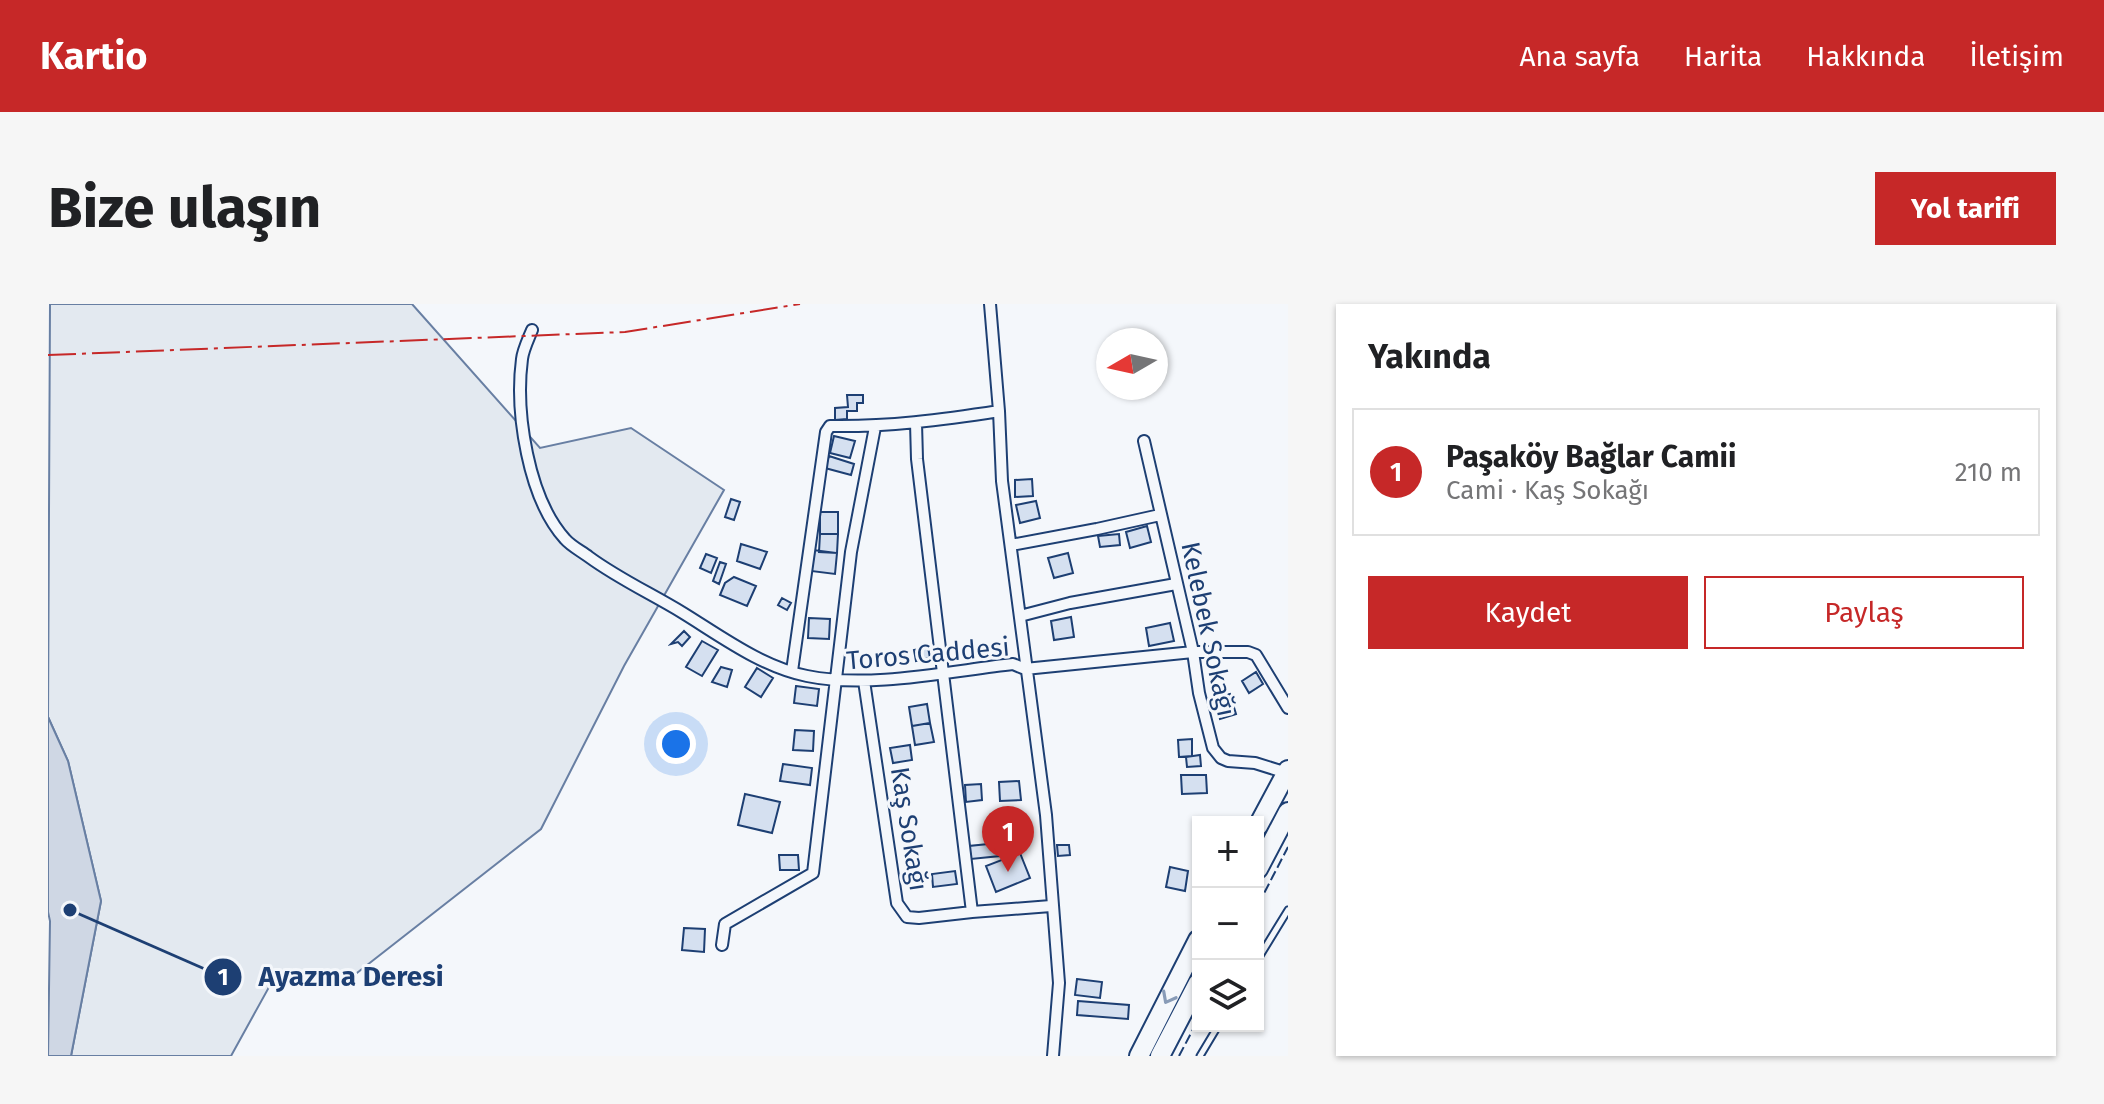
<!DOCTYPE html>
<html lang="tr">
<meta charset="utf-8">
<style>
:root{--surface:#fff;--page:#f6f6f6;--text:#202124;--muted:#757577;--line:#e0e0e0;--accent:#c62828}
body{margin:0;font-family:"Fira Sans",sans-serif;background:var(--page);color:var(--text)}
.controls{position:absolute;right:24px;bottom:24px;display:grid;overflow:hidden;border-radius:0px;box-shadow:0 2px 6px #0004}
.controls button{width:72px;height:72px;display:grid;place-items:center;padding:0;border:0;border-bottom:2px solid var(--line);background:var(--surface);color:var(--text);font:40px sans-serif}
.compass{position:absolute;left:1048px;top:24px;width:72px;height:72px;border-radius:50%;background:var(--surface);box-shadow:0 2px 6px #0004;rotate:261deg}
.you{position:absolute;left:628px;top:440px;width:28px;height:28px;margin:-20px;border:6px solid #fff;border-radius:50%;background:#1a73e8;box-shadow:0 0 0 12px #1a73e833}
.badge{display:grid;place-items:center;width:52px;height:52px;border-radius:50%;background:var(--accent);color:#fff;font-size:26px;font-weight:700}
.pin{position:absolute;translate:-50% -66px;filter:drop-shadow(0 2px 4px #0008)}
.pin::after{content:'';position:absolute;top:42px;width:28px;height:24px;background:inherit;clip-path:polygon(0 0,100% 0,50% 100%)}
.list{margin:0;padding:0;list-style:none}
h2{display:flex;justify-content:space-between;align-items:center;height:104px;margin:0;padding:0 32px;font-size:34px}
h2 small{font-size:26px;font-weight:400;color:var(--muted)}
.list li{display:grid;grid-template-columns:52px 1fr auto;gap:24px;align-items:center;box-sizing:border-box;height:128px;margin:0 16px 16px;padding:0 16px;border:2px solid var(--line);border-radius:0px}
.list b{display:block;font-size:30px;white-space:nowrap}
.list p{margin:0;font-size:26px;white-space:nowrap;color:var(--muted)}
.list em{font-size:26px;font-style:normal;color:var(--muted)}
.actions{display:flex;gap:16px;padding:24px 32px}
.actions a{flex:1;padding:18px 0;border:2px solid var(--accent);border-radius:0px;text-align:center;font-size:28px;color:var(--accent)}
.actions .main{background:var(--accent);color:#fff}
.icon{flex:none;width:44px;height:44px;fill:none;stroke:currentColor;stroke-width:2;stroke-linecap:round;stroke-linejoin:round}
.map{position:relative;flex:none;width:1240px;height:752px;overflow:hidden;border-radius:0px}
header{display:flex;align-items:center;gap:48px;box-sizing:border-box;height:112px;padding:0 40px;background:var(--accent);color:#fff}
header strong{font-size:38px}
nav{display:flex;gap:44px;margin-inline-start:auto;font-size:28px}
.intro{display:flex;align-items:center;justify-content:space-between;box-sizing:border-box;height:192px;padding:0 48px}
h1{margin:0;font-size:56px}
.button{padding:20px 36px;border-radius:0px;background:var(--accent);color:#fff;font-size:28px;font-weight:700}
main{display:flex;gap:48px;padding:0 48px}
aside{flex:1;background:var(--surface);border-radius:0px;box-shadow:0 2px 6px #0004}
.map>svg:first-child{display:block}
.green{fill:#e3e9f0;stroke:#687fa3;stroke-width:2}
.water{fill:#cfd7e4;stroke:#687fa3;stroke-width:2}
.building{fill:#d5e0f0;stroke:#1d3f73;stroke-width:2}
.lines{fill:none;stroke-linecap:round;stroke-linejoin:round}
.service-casing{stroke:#1d3f73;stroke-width:9}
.minor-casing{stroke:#1d3f73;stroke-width:14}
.trunk-casing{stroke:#1d3f73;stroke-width:22}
.service{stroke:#f4f7fb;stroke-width:5}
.minor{stroke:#f4f7fb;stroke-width:10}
.trunk{stroke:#f4f7fb;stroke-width:18}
.fence{stroke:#1d3f73;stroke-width:2;stroke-dasharray:10 4;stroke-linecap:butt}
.power{stroke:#c62828;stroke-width:2;stroke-dasharray:28 6 4 6;stroke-linecap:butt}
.oneway{stroke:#889bb7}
.labels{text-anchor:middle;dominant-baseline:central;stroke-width:6;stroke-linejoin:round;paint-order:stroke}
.street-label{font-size:26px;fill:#1d3f73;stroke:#f4f7fb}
.leader{fill:none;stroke:#1d3f73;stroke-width:3}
.callout-dot{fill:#1d3f73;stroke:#f4f7fb;stroke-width:3}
.mark-label{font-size:24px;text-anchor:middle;font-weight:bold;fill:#fff}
.callout-label{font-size:28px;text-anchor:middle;font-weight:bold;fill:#1d3f73;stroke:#f4f7fb;stroke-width:6;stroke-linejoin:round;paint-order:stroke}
</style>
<header>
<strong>Kartio</strong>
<nav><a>Ana sayfa</a><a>Harita</a><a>Hakkında</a><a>İletişim</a></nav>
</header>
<div class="intro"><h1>Bize ulaşın</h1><a class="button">Yol tarifi</a></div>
<main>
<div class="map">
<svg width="1240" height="752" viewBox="0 0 1240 752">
<rect width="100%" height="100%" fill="#f4f7fb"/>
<!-- green -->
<path class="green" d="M2,0H364L492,144L583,124L676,186L576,362L493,525L291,683L226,674L183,752H23L53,597L20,457L0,413Z"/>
<!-- water -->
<path class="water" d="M0,413L20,457L53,597L23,752H0L2,617L0,608Z"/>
<!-- building -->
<path class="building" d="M799,91H815V99H809V107H799V115L787,116V104L800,103Z
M786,132L807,137L802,154L782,149Z
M781,152L806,160L803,171L777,164Z
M984,175L985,192L967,193V176Z
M683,195L692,198L686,216L677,213Z
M988,197L992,214L972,219L968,201Z
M772,208H790V230H772Z
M1099,222L1103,238L1082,244L1078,228Z
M772,230H790L789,249L771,248Z
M1071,230L1072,241L1052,243L1050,232Z
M693,240L719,248L712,265L689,257Z
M765,246L789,249L787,270L763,267Z
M1020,249L1025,269L1006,274L1000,254Z
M658,250L669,254L663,269L652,264Z
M672,258L678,260L671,280L665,277Z
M686,273L708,282L699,302L672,291L677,279Z
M734,294L743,299L739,306L730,301Z
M1023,313L1026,333L1006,336L1003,317Z
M761,314L782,315L781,335L760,334Z
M1122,319L1126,337L1101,342L1098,324Z
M636,327L642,333L634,342L630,338L623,340Z
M654,337L670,346L654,372L638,363Z
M880,343L882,354L868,357L866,346Z
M673,363L684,366L679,383L664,378Z
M709,364L725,374L713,393L697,383Z
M1208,368L1215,380L1201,389L1194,377Z
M748,382L771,385L769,402L746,399Z
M1182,390L1188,410L1172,415L1167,394Z
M879,400L882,419L864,422L861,403Z
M882,419L886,438L867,441L864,422Z
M747,426L766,427L765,447L745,446Z
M1144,435V452L1131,453L1130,436Z
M862,441L864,456L845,459L842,444Z
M1152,451L1153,462L1139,463L1138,453Z
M735,460L764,464L762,481L732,477Z
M1133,471H1158L1159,489L1134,490Z
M971,477L973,496L952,497L951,478Z
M933,480L934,496L918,498L917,481Z
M697,490L732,498L724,529L690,521Z
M950,539L952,552L923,555L921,542Z
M1009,541H1021L1022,551L1010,552Z
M972,549L982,574L948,588L938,562Z
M731,551H750L751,566H732Z
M1122,563L1140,567L1137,587L1118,583Z
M907,567L909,580L885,583L884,570Z
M636,624L657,625L656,648L634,646Z
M1029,675L1054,678L1052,694L1027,691Z
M1030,697L1081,701L1080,715L1029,711Z"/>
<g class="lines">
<defs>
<path id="service" d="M1210,655L1240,606
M1152,752L1170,722"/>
<path id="minor" d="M942,0L951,107L954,177L998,511L1011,679L1005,752
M484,26C480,36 475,46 474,55C467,108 480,194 517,235C523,242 533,247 541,253C571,275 604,290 635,309C674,333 714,363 759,372C822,385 902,367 965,360L977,365L1145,348H1200L1208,351L1240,404
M868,119L869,155L924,608L1003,602
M1096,137L1145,348L1151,389L1165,444L1173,454L1180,457L1207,459L1239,469
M963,241L1049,225L1112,211
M972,312L1022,299L1128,280
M744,367L778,128L782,122C839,123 894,116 951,107
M816,377L849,599L859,613L871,614L924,608
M674,641L677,620L765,569L803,248L827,123"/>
<path id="trunk" d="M1210,522L1240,466
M1210,565L1240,508
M1091,752L1150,636
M1112,752L1150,679"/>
</defs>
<!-- service casing -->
<use href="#service" class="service-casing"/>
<!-- minor casing -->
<use href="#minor" class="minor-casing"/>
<!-- trunk casing -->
<use href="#trunk" class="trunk-casing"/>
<!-- service -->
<use href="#service" class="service"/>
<!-- minor -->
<use href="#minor" class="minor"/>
<!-- trunk -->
<use href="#trunk" class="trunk"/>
<!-- fence -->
<path class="fence" d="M1210,601L1240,543
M1131,752L1150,716"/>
<!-- power -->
<path class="power" d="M0,51L577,28L752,0"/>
</g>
<!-- one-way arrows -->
<defs><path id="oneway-chevron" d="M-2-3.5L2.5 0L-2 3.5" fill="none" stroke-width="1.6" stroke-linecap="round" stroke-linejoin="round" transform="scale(2)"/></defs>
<use class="oneway" href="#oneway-chevron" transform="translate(1120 694) rotate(118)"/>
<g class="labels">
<!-- street labels -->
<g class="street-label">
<text transform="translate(1160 325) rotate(78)">Kelebek Sokağı</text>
<text transform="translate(880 350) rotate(-5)">Toros Caddesi</text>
<text transform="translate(861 525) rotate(81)">Kaş Sokağı</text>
</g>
</g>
<!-- callouts -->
<path class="leader" d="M22 606L175 673"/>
<g class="callout-dot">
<circle cx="22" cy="606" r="8"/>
<circle cx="175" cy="673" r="20"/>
</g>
<g class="mark-label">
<text x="175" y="681">1</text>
</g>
<g class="callout-label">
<text x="303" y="682">Ayazma Deresi</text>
</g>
</svg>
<div class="controls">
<button>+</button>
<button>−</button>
<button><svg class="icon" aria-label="layers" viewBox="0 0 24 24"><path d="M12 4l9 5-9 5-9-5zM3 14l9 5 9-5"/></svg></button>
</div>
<svg class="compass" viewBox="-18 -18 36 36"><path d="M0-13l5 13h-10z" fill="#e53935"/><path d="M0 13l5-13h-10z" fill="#757577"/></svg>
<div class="you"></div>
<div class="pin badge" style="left:960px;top:568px">1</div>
</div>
<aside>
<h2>Yakında<small></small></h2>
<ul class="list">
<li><span class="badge">1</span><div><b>Paşaköy Bağlar Camii</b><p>Cami · Kaş Sokağı</p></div><em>210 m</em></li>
</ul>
<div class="actions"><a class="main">Kaydet</a><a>Paylaş</a></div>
</aside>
</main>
